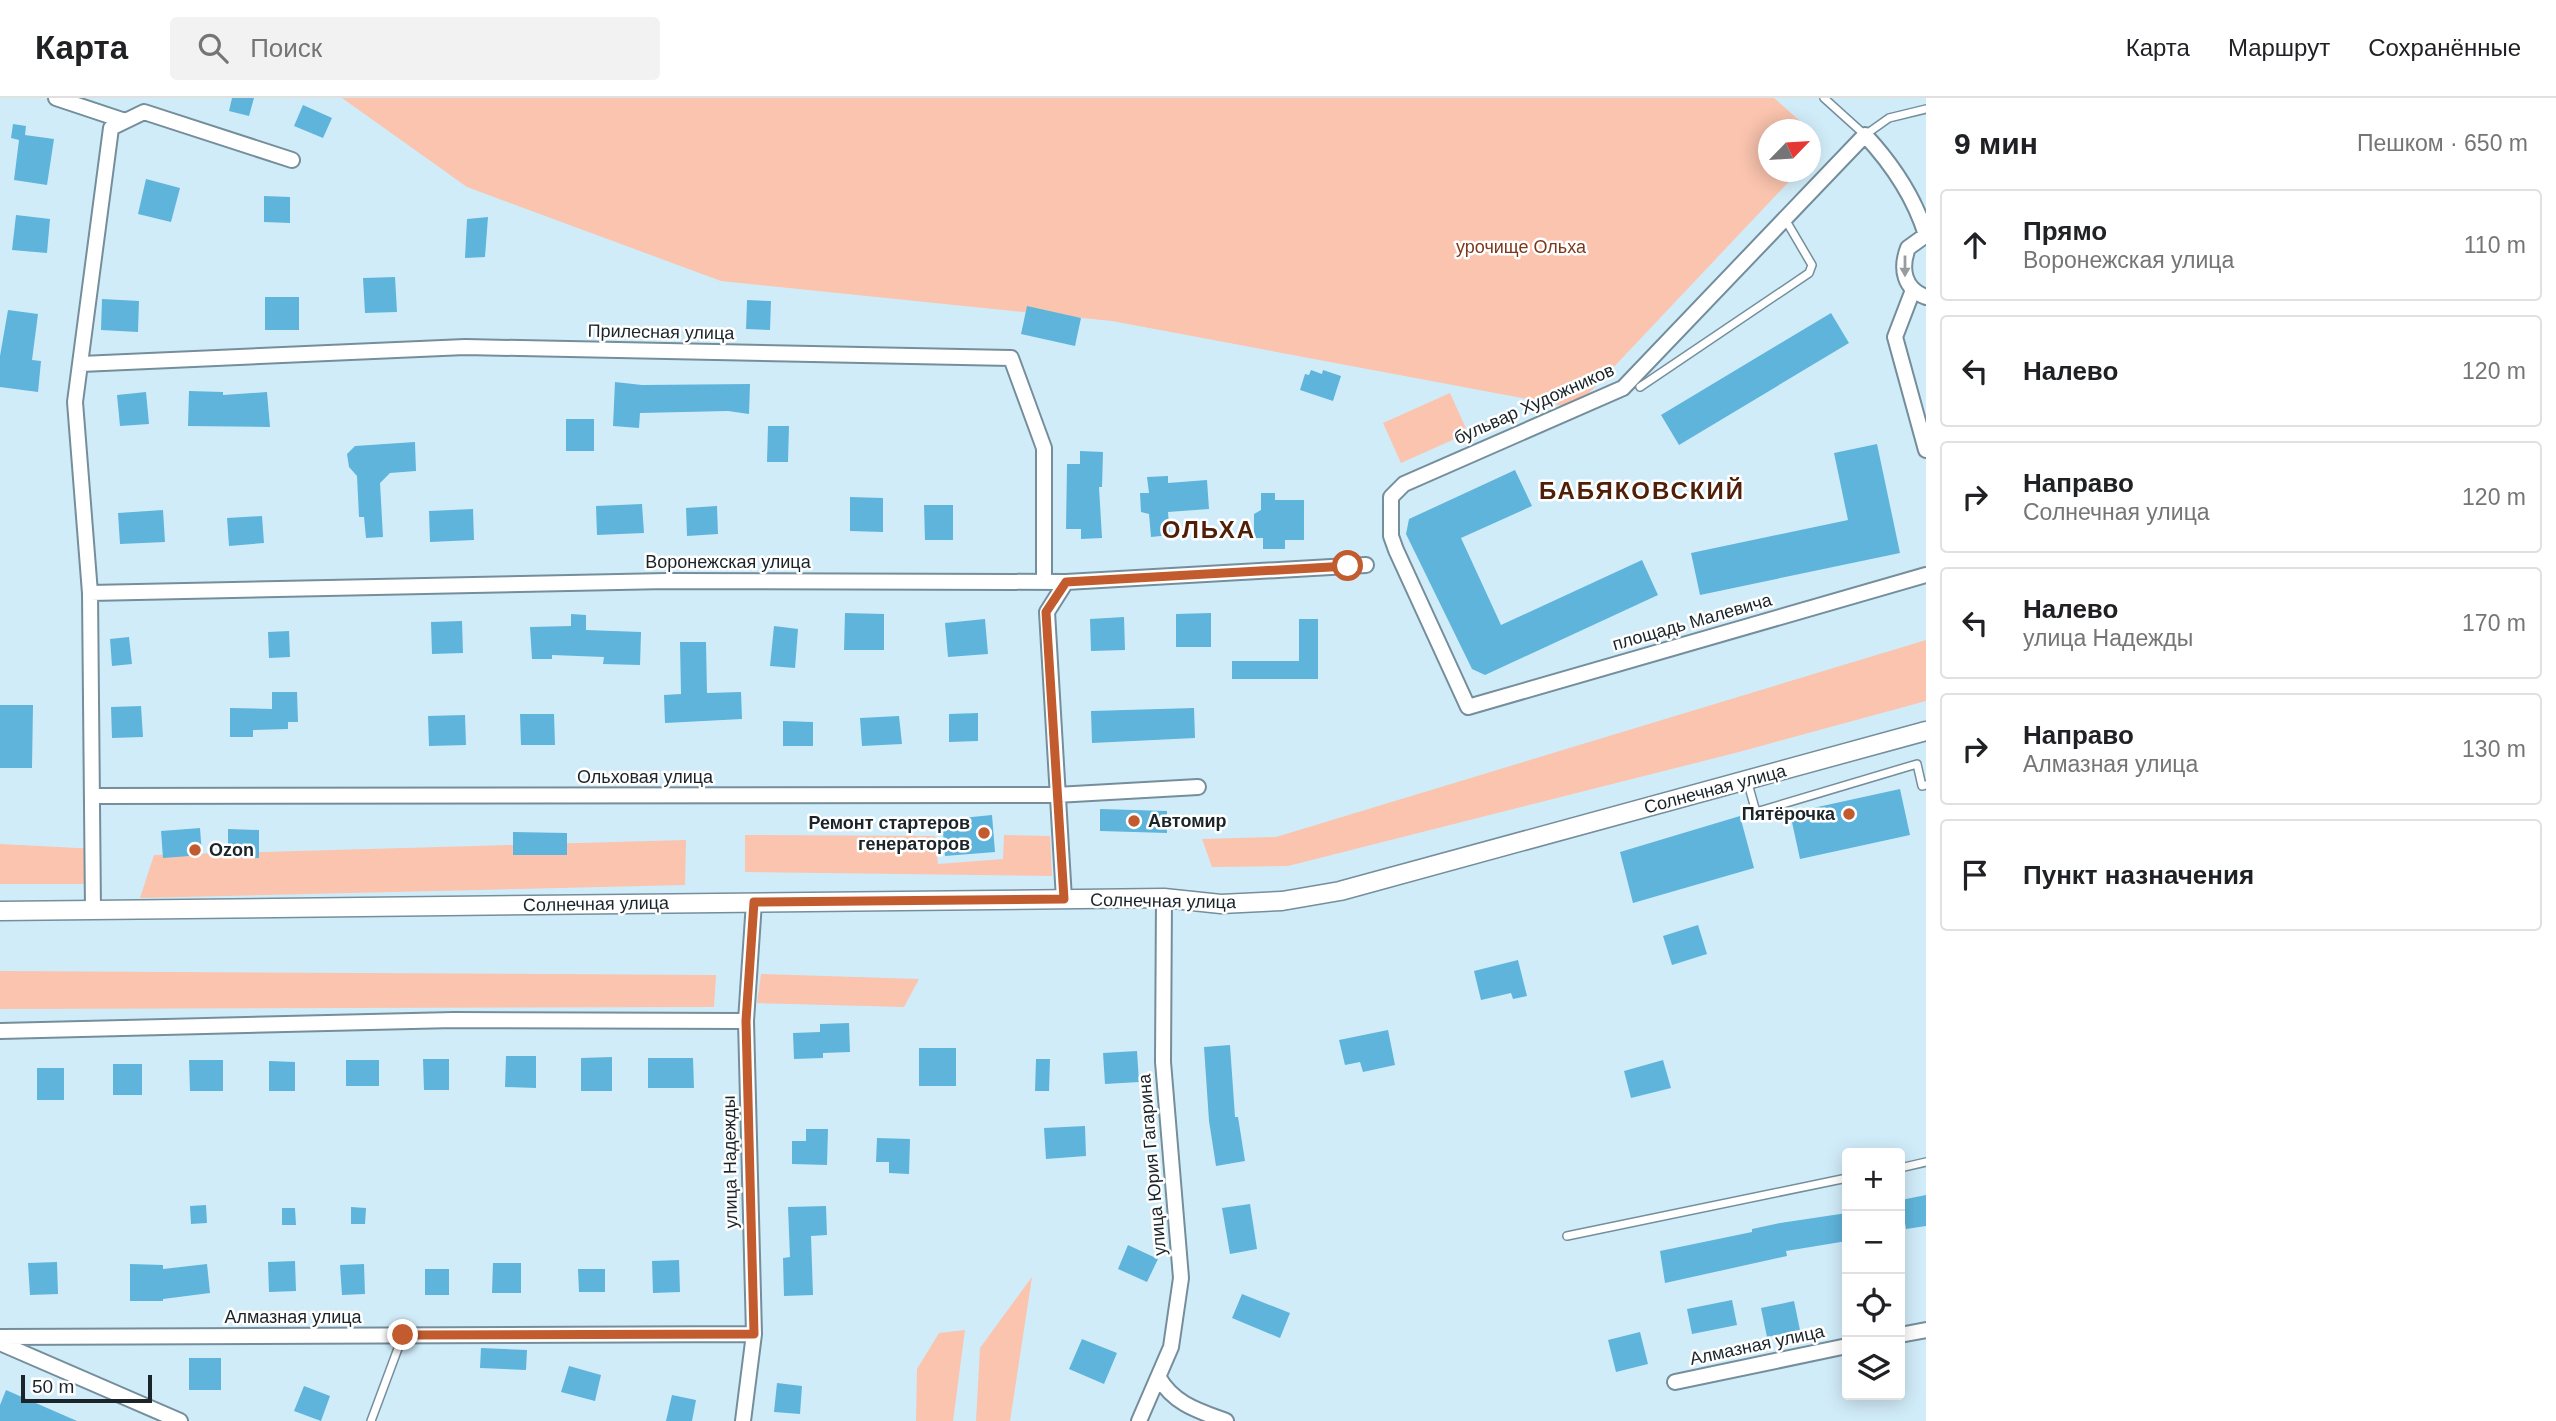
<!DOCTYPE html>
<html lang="ru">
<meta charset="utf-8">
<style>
:root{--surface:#fff;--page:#f2f2f2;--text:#202124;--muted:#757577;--line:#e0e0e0}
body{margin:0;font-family:Helvetica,sans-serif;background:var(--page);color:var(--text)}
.controls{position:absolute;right:21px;bottom:21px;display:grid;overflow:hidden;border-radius:7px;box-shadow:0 4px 18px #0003}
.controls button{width:63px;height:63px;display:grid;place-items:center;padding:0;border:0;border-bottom:2px solid var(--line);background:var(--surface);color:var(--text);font:35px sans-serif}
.compass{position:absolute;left:1758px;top:21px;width:63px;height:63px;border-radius:50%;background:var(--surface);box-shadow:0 4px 18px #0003;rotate:65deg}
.scale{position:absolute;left:21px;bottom:18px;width:131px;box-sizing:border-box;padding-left:7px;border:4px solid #1a2429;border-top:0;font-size:19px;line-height:24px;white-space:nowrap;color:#1a2429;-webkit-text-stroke:5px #fff;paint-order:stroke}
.stop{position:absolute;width:21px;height:21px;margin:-16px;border:5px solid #c25c2e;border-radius:50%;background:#fff}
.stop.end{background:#c25c2e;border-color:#fff;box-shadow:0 2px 7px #0008}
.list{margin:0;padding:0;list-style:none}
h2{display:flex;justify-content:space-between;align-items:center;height:91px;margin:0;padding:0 28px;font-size:30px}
h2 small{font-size:23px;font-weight:400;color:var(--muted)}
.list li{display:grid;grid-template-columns:46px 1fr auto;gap:21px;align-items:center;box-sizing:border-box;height:112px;margin:0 14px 14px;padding:0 14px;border:2px solid var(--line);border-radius:7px}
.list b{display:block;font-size:26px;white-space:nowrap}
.list p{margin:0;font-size:23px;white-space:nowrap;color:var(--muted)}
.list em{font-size:23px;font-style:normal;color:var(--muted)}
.icon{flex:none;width:38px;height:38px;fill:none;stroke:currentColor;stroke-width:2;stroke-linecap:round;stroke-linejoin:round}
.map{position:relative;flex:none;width:1926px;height:1323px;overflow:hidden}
header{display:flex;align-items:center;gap:42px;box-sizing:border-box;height:98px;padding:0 35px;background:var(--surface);border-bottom:2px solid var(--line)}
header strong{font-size:33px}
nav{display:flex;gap:38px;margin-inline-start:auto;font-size:24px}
.search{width:490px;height:63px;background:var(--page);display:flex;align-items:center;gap:18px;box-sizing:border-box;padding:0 24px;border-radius:7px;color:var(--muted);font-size:26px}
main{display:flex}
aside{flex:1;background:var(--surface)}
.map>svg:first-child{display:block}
.green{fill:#fac4ae}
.building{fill:#5fb4db}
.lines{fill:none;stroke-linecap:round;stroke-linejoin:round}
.service-casing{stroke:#758e9b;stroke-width:10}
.minor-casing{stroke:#758e9b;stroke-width:18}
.tertiary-casing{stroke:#758e9b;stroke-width:21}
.service{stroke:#fff;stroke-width:7}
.minor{stroke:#fff;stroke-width:14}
.tertiary{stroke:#fff;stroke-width:18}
.oneway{fill:#989c9f}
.route{stroke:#c25c2e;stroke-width:9}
.poi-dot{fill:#c25c2e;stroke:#fff;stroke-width:2.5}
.labels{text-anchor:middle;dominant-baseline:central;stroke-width:5;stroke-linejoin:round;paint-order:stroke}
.park-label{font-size:18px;fill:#7c381a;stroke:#fff}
.street-label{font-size:18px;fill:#1a2429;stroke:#fff}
.poi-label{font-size:18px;font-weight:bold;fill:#1a2429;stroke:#fff;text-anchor:end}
.district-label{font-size:24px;font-weight:bold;letter-spacing:2px;fill:#4f1f08;stroke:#fff}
</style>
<header>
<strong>Карта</strong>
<div class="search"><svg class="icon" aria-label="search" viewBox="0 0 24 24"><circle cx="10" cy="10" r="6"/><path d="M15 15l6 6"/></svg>Поиск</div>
<nav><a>Карта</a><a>Маршрут</a><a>Сохранённые</a></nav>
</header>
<main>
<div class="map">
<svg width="1926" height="1323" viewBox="0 0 1926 1323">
<rect width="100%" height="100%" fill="#d1ecf9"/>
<!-- green -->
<path class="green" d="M342,0H1774L1809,31L1769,32V74H1798L1575,310L1112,223L721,183L467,89Z
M1450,295L1468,335L1401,365L1383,325Z
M1926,542V603L1739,654L1288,768L1212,769L1202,741L1276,739Z
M745,737L935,738L938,766L1003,761L1004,737L1050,738L1052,778L745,774Z
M686,742L685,787L140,800L154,757Z
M0,746L97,751L87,786H0Z
M0,873L716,877L714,909L0,911Z
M761,876L919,881L904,909L757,905Z
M1032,1179L1010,1323H976L980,1250Z
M965,1232L953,1323H916L917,1271L939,1235Z"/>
<!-- building -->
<path class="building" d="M232,0H254L249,18L229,13Z
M303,7L332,20L323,40L294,28Z
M13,26L26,28L25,37L54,41L47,87L14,82L19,42L11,40Z
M146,81L180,90L171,124L138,116Z
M264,98L290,99V125L264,124Z
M16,117L50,121L47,155L12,152Z
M488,119L485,159L465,160L467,121Z
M395,179L397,214L365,215L363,180Z
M265,199H299V232H265Z
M102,201L139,203L138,234L101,232Z
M747,202L771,203L770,232L746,231Z
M1027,208L1081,220L1075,248L1021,236Z
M8,212L38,216L32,262L41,263L38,294L0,289V258Z
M1831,215L1849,245L1679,347L1661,317Z
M1311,272L1322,276L1323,272L1341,278L1333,303L1300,292L1305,276L1309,277Z
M615,284L642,287L750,286L749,316L728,313L640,315L639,330L613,328Z
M189,293L223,294V297L267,294L270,329L188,328Z
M146,294L149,326L120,328L117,297Z
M566,321H594V353H566Z
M768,328H789L788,364H767Z
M415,344L416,373L390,375L380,385L383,439L366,440L364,419H359L357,378L349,369L347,356L355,348Z
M1877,346L1900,455L1700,497L1691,455L1848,422L1834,355Z
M1080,353L1103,354L1102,389H1099L1102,440L1081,441V431H1066L1067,366H1080Z
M1515,372L1532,408L1461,440L1501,527L1642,462L1658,497L1485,577L1472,571L1406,436L1409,421Z
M1168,378V385L1207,382L1209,411L1168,414L1170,437L1151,439L1149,416L1141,414L1140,395H1149L1147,379Z
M1261,395H1275V402H1304V442H1285V451H1263V440H1254V416L1261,412Z
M850,399L883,400V434L850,433Z
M642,406L644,435L597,437L596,408Z
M924,407H953V442H925Z
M717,408L718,436L687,438L686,410Z
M473,411L474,442L430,444L429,413Z
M163,412L165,444L120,446L118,415Z
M262,418L264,445L229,448L227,420Z
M845,515L884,516V552H844Z
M1211,515V549H1176V516Z
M571,516L586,517V532L641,534L640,567L603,566L604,559L552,557V561H532L530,529L571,528Z
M1124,519L1125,552L1091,553L1090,521Z
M985,521L988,556L948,559L945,525Z
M1299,521H1318V581H1232V563H1299Z
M462,523L463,555L432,556L431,524Z
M774,528L798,531L795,570L770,568Z
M289,533L290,559L269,560L268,534Z
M129,539L132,566L112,568L110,541Z
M680,544H706L707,595L741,594L742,621L665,625L664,597L681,596Z
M272,594H297L298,624H288V631L253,632V639H230V610L272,611Z
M0,607H33L32,670H0Z
M141,608L143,639L112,640L111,609Z
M1194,610L1195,640L1092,645L1091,613Z
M978,615V643L949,644V616Z
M520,616H554L555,647H521Z
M465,617L466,647L429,648L428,618Z
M899,618L902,646L862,648L860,620Z
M783,623L813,624V648H783Z
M1900,691L1910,737L1800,761L1790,715Z
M1100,711L1167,713V735L1100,733Z
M992,717L995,754L945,758L942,722Z
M1740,718L1754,770L1633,805L1620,754Z
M200,730L202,757L163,760L161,733Z
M228,731L259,732V760H228Z
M513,734L567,735V757H513Z
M1698,827L1707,856L1672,867L1663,838Z
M1518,862L1527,898L1513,901L1511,895L1481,902L1474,873Z
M849,925L850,954L823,955V960L794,961L793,935L820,934V926Z
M1388,932L1395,967L1363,974L1360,964L1345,967L1339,942Z
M1230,947L1235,1019H1238L1245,1063L1216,1068L1209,1023L1204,949Z
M919,950H956V988H919Z
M1137,953L1139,984L1105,986L1103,955Z
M506,958H536V990L505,989Z
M612,959V993H581V960Z
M648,960H693L694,990H648Z
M423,961H449V992H424Z
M1036,961H1050L1049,993H1035Z
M189,962H223V993H190Z
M346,962H379V988H346Z
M1663,962L1671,990L1631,1000L1624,973Z
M269,963L295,964V993H269Z
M113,966H142V997H113Z
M37,970H64V1002H37Z
M1085,1028L1086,1058L1046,1061L1044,1030Z
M806,1031H828L827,1067L792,1066V1043H806Z
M877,1040L910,1041L909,1076L889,1075V1064H876Z
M1926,1097V1128L1906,1131L1901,1102Z
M1250,1106L1257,1151L1230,1156L1222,1110Z
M206,1107L207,1125L191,1126L190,1108Z
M826,1108L827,1137L811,1138L813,1197L784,1198L783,1160L790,1159L788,1109Z
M351,1109L366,1110L365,1126H351Z
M282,1110H295L296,1127H282Z
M1847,1115V1143L1786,1153L1787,1158L1665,1185L1660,1153L1752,1134V1131L1780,1125Z
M1128,1147L1158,1161L1147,1184L1118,1171Z
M679,1162L680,1194L653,1195L652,1163Z
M295,1163L296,1193L269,1194L268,1164Z
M57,1164L58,1196L30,1197L28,1165Z
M493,1165H521V1195H492Z
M130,1166L163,1167V1171L207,1166L210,1195L163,1201V1203H130Z
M364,1166L365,1196L342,1197L340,1167Z
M425,1171H449V1197H425Z
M578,1171H605V1194H579Z
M1242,1196L1290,1215L1280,1240L1232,1220Z
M1732,1202L1737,1227L1692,1236L1687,1211Z
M1794,1203L1800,1232L1767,1239L1761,1210Z
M1640,1234L1648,1266L1616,1274L1608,1242Z
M1082,1241L1117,1255L1104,1286L1069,1271Z
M481,1250L527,1252L526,1272L480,1270Z
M189,1260H221V1292H189Z
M569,1268L601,1277L595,1303L561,1294Z
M777,1285L802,1288L800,1316L774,1314Z
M304,1288L330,1298L321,1323L294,1313Z
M6,1292L77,1323H0V1307Z
M672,1297L696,1302L692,1323H666Z"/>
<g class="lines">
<defs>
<path id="service" d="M1824,0L1865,37L1889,20L1926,11
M1640,289L1809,175L1812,167L1785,121
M1747,682L1756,714L1917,666L1922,688L1926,687
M1900,1070L1926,1064
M1567,1138L1847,1080
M371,1323L403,1237"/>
<path id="minor" d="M56,0L125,23
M1926,137C1914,98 1892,66 1865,37L1623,290L1404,386L1391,399V438L1396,452L1468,609L1926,477
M1926,137L1908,150C1900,171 1904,191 1926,199
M1913,192L1895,239L1926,352
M81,266L465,249L1011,260L1044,350V484
M90,495L667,483L1066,484L1366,467
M92,698L1056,697L1198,689
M1064,801L1047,514L1066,484
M93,812L90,495L75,304L111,30L144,14L292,62
M0,933L454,922L746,923
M1900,1237L1926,1232
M0,1239L754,1236
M0,1245L180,1323
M1159,1280C1174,1306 1199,1313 1226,1323
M1675,1284L1847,1248
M743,1323L754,1236L746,923L754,804
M1139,1323L1171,1249L1181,1180L1163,964L1164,800"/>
<path id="tertiary" d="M0,813L1164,800L1221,806L1282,803L1340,793L1926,633"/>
</defs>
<!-- service casing -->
<use href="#service" class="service-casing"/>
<!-- minor casing -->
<use href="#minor" class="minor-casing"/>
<!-- tertiary casing -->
<use href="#tertiary" class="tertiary-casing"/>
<!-- service -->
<use href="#service" class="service"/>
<!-- minor -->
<use href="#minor" class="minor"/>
<!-- tertiary -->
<use href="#tertiary" class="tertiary"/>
</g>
<!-- one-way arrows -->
<defs><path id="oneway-solid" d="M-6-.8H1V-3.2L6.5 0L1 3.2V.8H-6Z" transform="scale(1.75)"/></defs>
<use class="oneway" href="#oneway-solid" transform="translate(1905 168) rotate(90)"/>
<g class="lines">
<!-- route -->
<path class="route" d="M403,1237L754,1236L746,923L754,804L1064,801L1046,514L1066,484L1348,468"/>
</g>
<!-- markers -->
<g class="poi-dot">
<circle cx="1849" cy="716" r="7"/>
<circle cx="1134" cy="723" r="7"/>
<circle cx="984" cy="735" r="7"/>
<circle cx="195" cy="752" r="7"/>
</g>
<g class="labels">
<!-- park labels -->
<g class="park-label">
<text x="1521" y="149">урочище Ольха</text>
</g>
<!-- street labels -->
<g class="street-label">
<text transform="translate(661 234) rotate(1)">Прилесная улица</text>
<text transform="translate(1534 306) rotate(-24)">бульвар Художников</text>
<text x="728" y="464">Воронежская улица</text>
<text transform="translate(1692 524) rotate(-16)">площадь Малевича</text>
<text x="645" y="679">Ольховая улица</text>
<text transform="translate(1715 691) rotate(-15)">Солнечная улица</text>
<text transform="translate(1163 803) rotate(1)">Солнечная улица</text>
<text transform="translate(596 806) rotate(-1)">Солнечная улица</text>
<text transform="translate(730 1064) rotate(-91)">улица Надежды</text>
<text transform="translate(1152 1067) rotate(-95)">улица Юрия Гагарина</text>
<text x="293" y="1219">Алмазная улица</text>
<text transform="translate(1757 1247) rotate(-12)">Алмазная улица</text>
</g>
<!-- poi labels -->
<g class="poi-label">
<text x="1835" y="716">Пятёрочка</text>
<text x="1148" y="723" text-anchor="start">Автомир</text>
<text x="970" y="725">Ремонт стартеров<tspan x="970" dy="21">генераторов</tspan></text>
<text x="209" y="752" text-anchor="start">Ozon</text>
</g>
<!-- district labels -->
<g class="district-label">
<text x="1642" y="392">БАБЯКОВСКИЙ</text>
<text x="1209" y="431">ОЛЬХА</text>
</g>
</g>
</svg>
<div class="controls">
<button>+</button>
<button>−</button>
<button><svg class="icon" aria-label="locate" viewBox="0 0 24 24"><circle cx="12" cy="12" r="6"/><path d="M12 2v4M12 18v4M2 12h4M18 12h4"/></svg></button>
<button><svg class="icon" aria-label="layers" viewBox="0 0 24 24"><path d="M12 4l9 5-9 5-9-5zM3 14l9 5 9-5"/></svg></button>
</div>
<svg class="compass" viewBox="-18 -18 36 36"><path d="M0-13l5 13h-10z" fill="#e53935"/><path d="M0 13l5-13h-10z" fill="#757577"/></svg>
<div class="scale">50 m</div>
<div class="stop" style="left:1348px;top:468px"></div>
<div class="stop end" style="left:403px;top:1237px"></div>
</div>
<aside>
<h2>9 мин<small>Пешком · 650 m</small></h2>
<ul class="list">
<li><svg class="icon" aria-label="ahead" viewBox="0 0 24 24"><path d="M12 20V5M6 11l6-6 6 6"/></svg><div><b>Прямо</b><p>Воронежская улица</p></div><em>110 m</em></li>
<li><svg class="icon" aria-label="left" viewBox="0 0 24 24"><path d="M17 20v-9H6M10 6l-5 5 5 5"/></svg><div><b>Налево</b></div><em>120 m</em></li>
<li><svg class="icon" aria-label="right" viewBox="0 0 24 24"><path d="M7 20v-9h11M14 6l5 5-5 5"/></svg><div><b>Направо</b><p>Солнечная улица</p></div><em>120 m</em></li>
<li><svg class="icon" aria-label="left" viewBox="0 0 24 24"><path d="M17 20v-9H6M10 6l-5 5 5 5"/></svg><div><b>Налево</b><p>улица Надежды</p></div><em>170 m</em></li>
<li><svg class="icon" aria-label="right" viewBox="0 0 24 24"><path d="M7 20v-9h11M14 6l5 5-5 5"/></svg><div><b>Направо</b><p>Алмазная улица</p></div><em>130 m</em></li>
<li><svg class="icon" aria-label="arrive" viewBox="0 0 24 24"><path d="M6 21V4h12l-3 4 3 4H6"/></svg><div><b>Пункт назначения</b></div></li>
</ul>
</aside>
</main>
